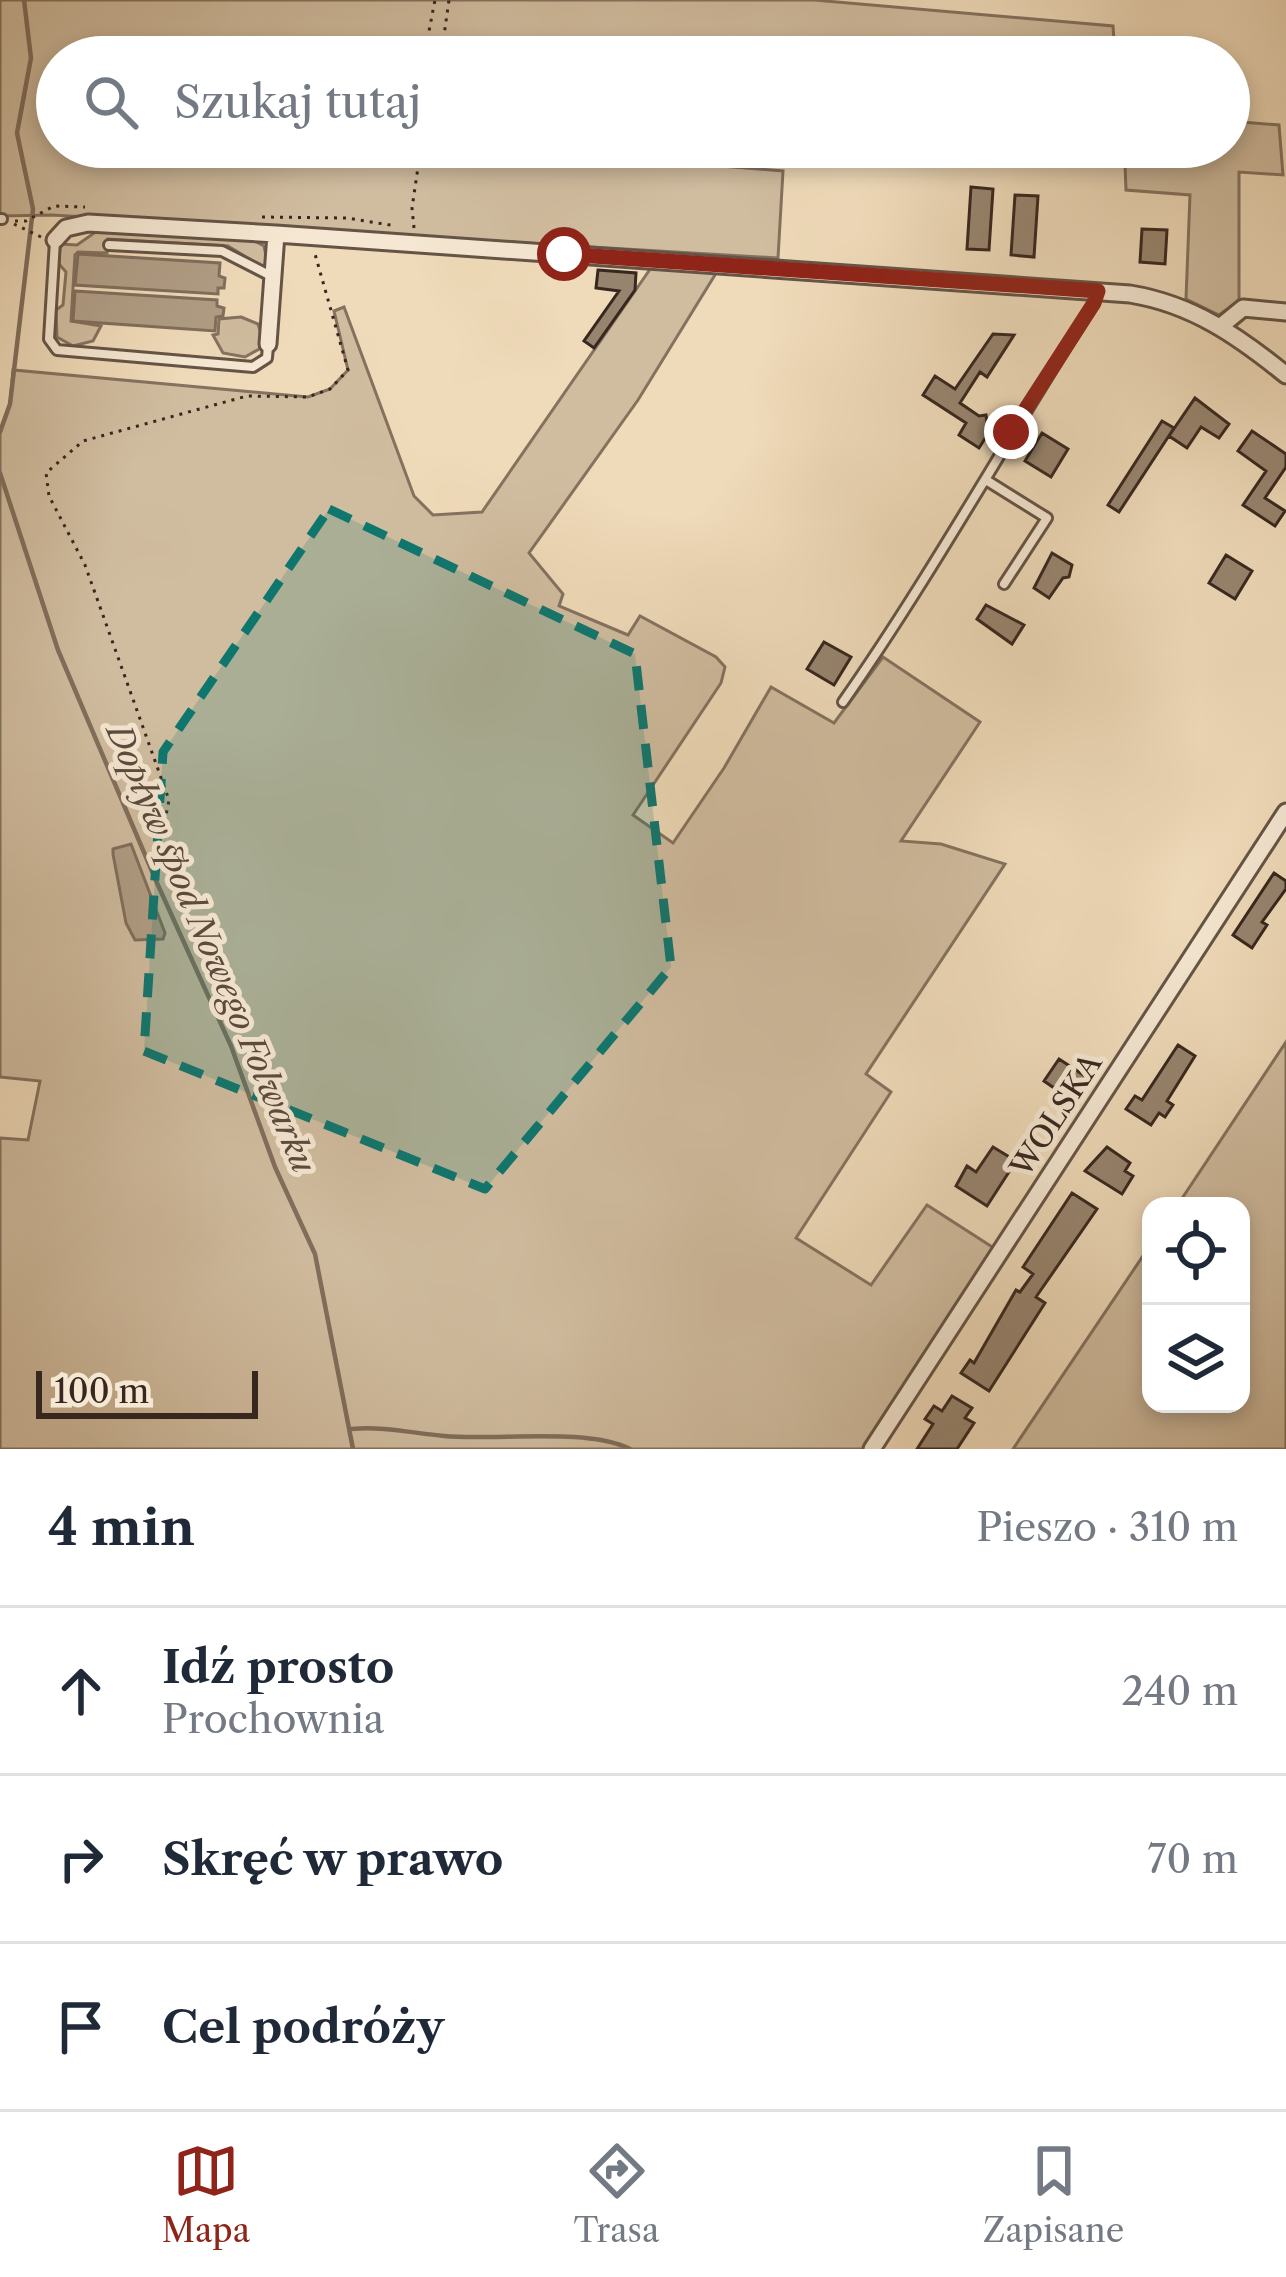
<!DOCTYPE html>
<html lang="pl">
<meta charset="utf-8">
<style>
:root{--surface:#fff;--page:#f6f6f7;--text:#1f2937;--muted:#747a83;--line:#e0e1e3;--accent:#8f2418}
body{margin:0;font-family:"Libre Caslon Text",serif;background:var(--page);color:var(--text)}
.controls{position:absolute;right:36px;bottom:36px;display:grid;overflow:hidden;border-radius:24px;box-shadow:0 6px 18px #0003}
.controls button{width:108px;height:108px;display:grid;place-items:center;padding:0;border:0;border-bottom:3px solid var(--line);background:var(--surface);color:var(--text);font:60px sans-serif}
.scale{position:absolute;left:36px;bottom:30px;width:222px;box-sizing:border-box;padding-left:12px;border:6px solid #37271f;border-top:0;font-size:33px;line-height:42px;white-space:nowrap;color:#37271f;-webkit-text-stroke:9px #f5e7d2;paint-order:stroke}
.stop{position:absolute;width:36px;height:36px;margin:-27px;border:9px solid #8f2418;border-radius:50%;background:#fff}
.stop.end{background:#8f2418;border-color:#fff;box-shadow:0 3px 12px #0008}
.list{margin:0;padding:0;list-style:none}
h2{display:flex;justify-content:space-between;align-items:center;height:156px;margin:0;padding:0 48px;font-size:51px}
h2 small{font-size:39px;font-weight:400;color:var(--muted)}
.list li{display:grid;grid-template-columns:78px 1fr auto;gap:36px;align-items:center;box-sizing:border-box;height:168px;padding:0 48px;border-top:3px solid var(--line)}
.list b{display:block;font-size:45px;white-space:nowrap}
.list p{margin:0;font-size:39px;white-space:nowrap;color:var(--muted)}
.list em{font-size:39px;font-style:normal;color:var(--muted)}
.icon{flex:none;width:66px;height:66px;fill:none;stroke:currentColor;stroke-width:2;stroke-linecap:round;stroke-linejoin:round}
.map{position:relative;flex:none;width:1286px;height:1449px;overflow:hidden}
.search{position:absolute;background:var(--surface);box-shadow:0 6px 18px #0003;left:36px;right:36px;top:36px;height:132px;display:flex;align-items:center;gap:30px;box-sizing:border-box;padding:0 42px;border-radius:66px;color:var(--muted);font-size:45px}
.sheet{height:660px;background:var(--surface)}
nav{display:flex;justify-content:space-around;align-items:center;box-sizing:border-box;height:168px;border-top:3px solid var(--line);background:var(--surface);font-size:33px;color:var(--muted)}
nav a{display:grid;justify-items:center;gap:6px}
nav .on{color:var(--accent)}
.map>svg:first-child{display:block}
.green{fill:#d0bc9f;stroke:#84725f;stroke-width:3}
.water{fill:#b09d85;stroke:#806e5c;stroke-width:3}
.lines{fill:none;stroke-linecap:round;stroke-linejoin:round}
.stream{stroke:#806e5c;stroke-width:4.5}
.building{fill:#97846f;stroke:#37271f;stroke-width:3}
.lane-casing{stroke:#655446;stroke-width:14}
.street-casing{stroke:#655446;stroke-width:21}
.path{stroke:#37271f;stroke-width:3;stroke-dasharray:3 6;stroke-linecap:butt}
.lane{stroke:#f5e7d2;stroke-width:8}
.street{stroke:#f5e7d2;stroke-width:15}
.route{stroke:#8f2418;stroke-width:15}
.marked{fill:#0f766e;fill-opacity:0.2;stroke:#0f766e;stroke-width:9;stroke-dasharray:24 15;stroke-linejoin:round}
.labels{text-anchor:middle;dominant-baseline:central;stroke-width:10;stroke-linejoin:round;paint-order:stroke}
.street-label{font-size:30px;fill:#37271f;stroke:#f5e7d2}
.water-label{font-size:33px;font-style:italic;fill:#5b4a3e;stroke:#f5e7d2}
</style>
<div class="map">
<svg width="1286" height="1449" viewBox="0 0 1286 1449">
<rect width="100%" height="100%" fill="#efdab9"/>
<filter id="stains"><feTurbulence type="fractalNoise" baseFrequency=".00167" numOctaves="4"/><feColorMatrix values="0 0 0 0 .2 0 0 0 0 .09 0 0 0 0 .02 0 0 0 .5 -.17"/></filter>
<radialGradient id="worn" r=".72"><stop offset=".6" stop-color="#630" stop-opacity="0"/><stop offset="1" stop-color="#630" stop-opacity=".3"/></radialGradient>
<!-- green -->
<path class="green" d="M0,0H814L1113,26L1115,57H57V147H486L783,171L778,258L52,215L0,216Z
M1229,121L1279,125L1283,175L1239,172V301L1219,315L1186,299L1190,195L1126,190L1125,164L907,147H1229Z
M97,231L249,238L264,246L268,266L264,268L228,246L108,239L107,253L78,252L75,255L71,321L101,326L93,341L73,346L57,337L56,310L63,305L66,272L59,264L60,244L77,245Z
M653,265L718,270L638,400L529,553L563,594L559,606L628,635L640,616L716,657L725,667L721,683L633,815L673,843L724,768L771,687L834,723L883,657L980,722L901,841L941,844L1005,864L866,1074L891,1092L796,1238L871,1285L927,1205L1000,1252L872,1449H0V1138L28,1140L40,1081L0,1077V432L10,404L13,370L308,397L330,389L348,370L334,311L344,307L414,496L433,515L482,512Z
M241,317L258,324L263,339L261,348L245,357L223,353L213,335L218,334L219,319Z
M1286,1042V1449H1013L1151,1244V1404H1241V1206H1177Z"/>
<!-- water -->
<path class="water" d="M78,254L220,263L219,276L225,278L224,288H218V294L75,285Z
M75,291L217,300V306L224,308L223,316L216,317L215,331L73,321Z
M131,844L165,933L163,939L135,940L126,923L113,854V849Z"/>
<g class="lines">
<!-- stream -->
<path class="stream" d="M0,432L10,404L33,209L17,133L31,58L24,0
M0,473L58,650L157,883L231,1046L275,1167L315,1254L353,1449
M351,1429C383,1426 412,1433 444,1436C494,1441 587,1427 630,1449"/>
</g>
<!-- building -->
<path class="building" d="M971,187L993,189L989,250L967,249Z
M1015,195L1038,196L1034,257L1011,255Z
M1142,229L1167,230L1165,264L1140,262Z
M598,270L636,273L635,290L594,348L584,341L619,291L596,288Z
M993,334L1014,335L987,377L980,372L960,403L979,416L986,415L987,422L993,426L979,448L959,435L966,423L923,395L935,376L955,389Z
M1195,398L1229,424L1219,438L1201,427L1187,448L1169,436Z
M1162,421L1174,428L1119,512L1108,505Z
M1252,431L1286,454V467L1265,498L1285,511L1275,526L1243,505L1266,471L1238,451Z
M1042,433L1068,449L1051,477L1025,461Z
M1052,553L1072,565L1069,577L1063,578L1049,598L1034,588Z
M1226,555L1252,571L1235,599L1209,583Z
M986,605L1024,625L1012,644L977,619Z
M824,642L851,657L834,685L807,669Z
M1274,873L1286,881V889L1262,922L1267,925L1252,948L1233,935Z
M1178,1045L1195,1056L1167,1101L1173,1105L1165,1117L1159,1113L1151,1125L1126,1109L1135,1096L1142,1100Z
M1059,1059L1085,1076L1070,1099L1044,1081Z
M993,1147L1016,1161L987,1206L956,1186L967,1166L976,1172Z
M1107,1147L1130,1163L1125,1171L1133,1176L1122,1194L1085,1171Z
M1072,1193L1097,1209L1036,1297L1045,1303L989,1391L961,1373L970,1360L974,1363L1016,1290L1020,1292L1033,1274L1023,1267Z
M952,1396L972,1408L965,1418L974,1423L957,1449H917L933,1424L925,1419L934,1406L942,1411Z"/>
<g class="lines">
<defs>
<path id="lane" d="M0,219H2
M55,241L49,339L57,350L253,367L267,358L268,345
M109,245L222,251L271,276
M986,480L1047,518L1004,584
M843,702C933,573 1009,435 1094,303L1097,292"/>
<path id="street" d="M276,234L1130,294C1192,304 1238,336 1286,375
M55,240L66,228L88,223L276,234L268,344
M1221,326L1243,308L1286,312
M872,1449L1286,812"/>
</defs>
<!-- lane casing -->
<use href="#lane" class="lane-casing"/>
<!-- street casing -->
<use href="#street" class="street-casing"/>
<!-- path -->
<path class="path" d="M424,57L435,0
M441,57L449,0
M262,217L347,218L396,226
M15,221H26L54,206L85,207
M14,224L41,237
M414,228L412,208L421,147
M163,831L169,800L85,565L49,496L46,473L83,441L247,396L308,397L330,389L348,370L315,254"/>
<!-- lane -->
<use href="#lane" class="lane"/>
<!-- street -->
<use href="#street" class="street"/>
</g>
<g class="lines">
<!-- route -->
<path class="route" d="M564,254L1098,291L1094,303L1011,432"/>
</g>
<!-- marked area -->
<path class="marked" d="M329,509L635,654L671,967L485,1189L144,1051L163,752Z"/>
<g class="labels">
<!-- street labels -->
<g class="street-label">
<text transform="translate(1056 1115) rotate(-57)">WOLSKA</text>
</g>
<!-- water labels -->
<g class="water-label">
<text transform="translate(211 948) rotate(67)">Dopływ spod Nowego Folwarku</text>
</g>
</g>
<rect width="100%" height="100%" filter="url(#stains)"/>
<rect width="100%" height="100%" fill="url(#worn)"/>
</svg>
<div class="controls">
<button><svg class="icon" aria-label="locate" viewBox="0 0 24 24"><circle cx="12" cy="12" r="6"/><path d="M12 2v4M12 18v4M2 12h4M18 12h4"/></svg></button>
<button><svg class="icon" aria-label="layers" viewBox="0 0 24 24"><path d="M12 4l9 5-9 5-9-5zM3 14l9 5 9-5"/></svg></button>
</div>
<div class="scale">100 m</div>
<div class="stop" style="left:564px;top:254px"></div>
<div class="stop end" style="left:1011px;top:432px"></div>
<div class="search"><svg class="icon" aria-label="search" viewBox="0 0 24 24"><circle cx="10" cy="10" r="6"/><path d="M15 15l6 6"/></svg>Szukaj tutaj</div>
</div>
<section class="sheet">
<h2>4 min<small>Pieszo · 310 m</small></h2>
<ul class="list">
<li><svg class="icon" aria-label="ahead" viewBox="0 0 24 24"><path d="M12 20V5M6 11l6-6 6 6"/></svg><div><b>Idź prosto</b><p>Prochownia</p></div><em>240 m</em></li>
<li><svg class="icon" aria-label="right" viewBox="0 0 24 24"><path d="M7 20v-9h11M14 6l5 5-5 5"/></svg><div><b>Skręć w prawo</b></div><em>70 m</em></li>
<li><svg class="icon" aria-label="arrive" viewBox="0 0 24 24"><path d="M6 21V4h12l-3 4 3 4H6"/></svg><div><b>Cel podróży</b></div></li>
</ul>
</section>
<nav>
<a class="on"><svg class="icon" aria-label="map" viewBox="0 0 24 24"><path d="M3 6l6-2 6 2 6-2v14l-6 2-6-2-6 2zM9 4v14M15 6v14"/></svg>Mapa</a>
<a><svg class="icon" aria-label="directions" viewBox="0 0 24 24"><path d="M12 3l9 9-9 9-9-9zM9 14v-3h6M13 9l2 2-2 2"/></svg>Trasa</a>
<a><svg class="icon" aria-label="saved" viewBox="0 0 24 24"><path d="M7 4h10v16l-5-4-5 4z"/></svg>Zapisane</a>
</nav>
